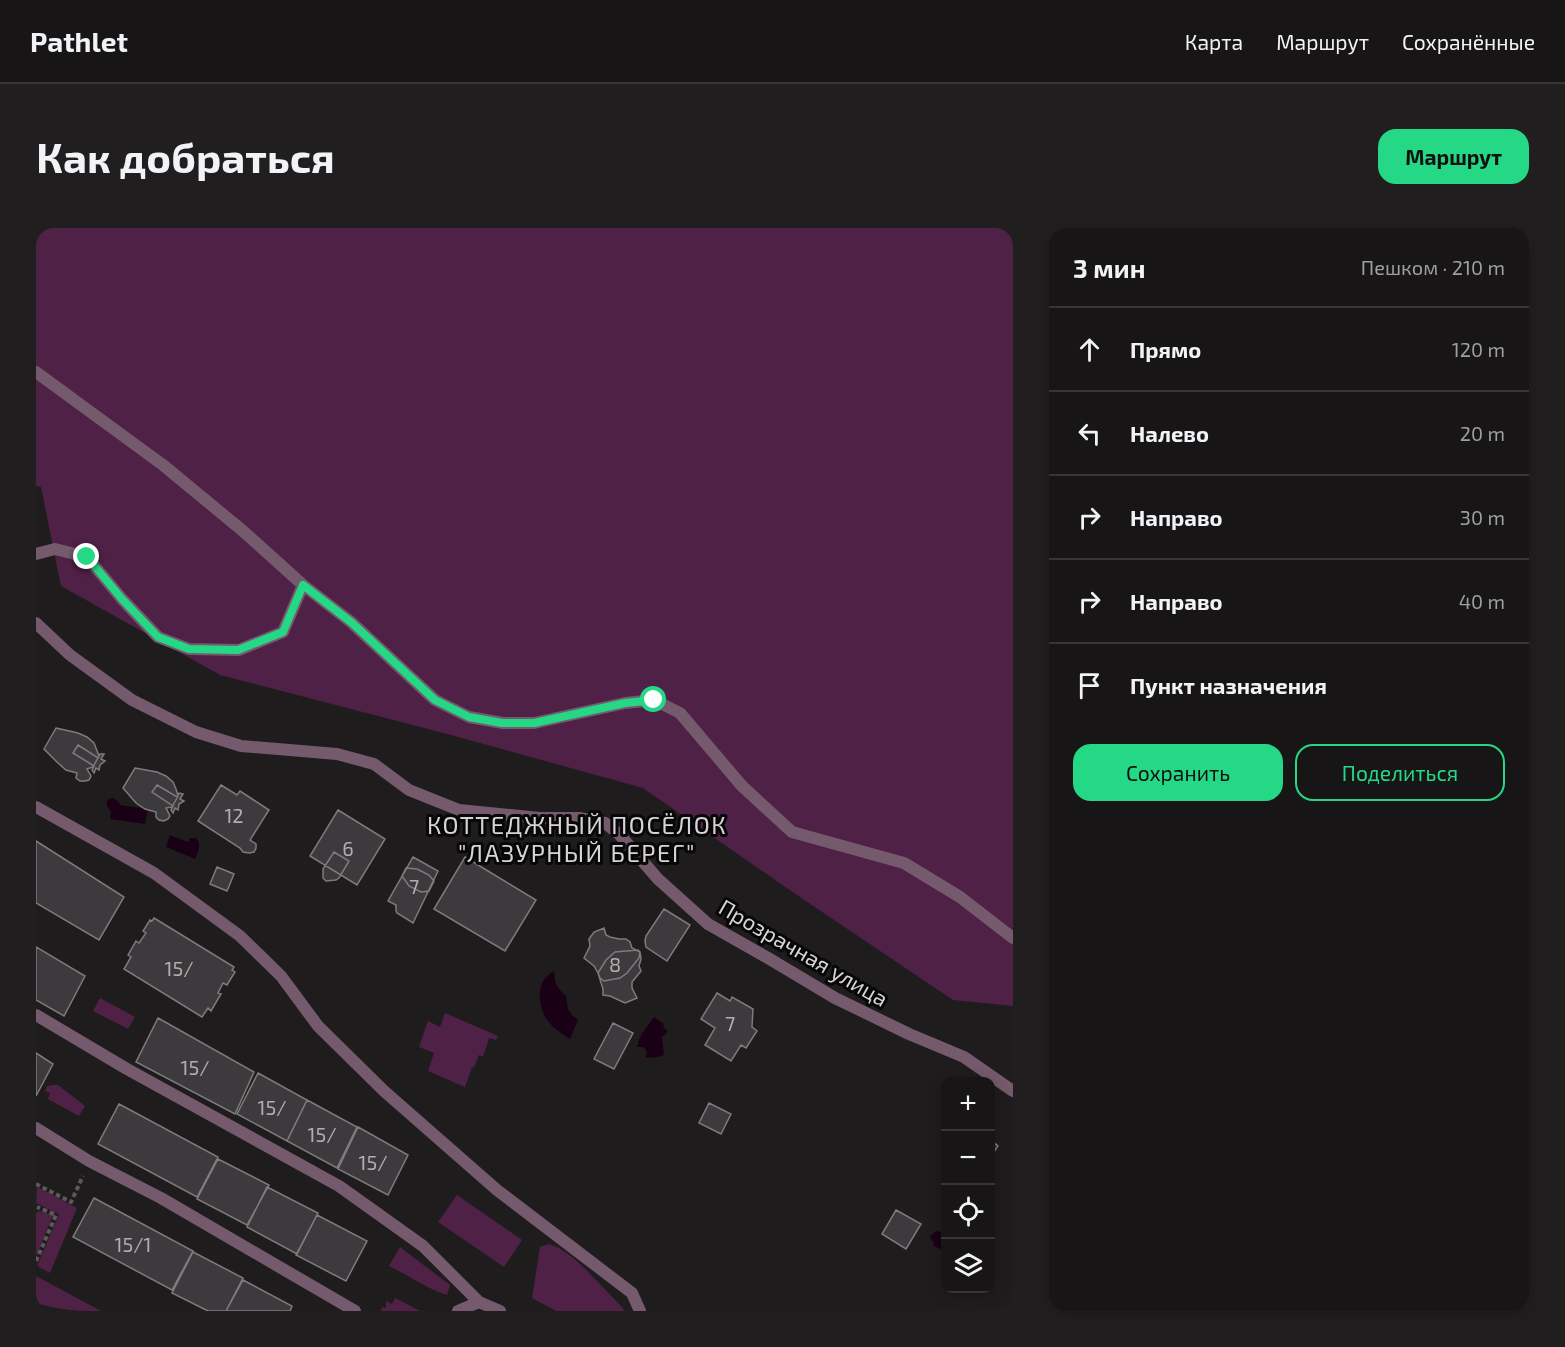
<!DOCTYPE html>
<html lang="ru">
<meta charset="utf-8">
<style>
:root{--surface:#171516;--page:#201e1f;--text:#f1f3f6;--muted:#9e9fa1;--line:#363435;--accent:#25d886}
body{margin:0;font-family:"Exo 2",sans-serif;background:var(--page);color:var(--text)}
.controls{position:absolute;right:18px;bottom:18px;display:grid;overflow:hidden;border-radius:12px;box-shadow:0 3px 15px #0003}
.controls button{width:54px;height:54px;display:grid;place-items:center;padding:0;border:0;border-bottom:2px solid var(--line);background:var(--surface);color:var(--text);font:30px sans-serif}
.stop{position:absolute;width:18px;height:18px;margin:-14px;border:4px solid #25d886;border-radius:50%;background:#fff}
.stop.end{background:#25d886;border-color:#fff;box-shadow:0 2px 6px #0008}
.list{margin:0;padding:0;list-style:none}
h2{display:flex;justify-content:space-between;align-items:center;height:78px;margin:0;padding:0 24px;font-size:26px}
h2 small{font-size:20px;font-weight:400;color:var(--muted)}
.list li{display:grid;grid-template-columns:39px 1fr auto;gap:18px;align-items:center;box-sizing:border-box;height:84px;padding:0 24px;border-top:2px solid var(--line)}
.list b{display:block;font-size:22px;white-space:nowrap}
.list em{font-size:20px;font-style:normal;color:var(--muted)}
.actions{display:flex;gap:12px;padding:18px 24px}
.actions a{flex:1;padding:14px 0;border:2px solid var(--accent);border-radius:18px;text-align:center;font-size:21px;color:var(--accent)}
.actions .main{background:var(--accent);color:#111}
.icon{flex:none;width:33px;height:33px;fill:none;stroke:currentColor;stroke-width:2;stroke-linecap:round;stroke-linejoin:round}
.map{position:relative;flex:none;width:977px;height:1083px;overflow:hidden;border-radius:18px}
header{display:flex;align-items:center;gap:36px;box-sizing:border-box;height:84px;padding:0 30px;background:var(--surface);border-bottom:2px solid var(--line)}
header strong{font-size:28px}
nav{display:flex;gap:33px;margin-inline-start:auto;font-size:21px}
.intro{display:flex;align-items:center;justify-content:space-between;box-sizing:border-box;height:144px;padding:0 36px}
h1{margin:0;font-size:42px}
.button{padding:15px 27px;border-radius:18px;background:var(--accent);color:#111;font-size:21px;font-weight:700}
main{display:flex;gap:36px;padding:0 36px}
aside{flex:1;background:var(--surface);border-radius:18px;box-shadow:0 3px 15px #0003}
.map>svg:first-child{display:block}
.green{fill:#502146}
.water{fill:#1a0015}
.building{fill:#3c3a3c;stroke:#7e7b7d;stroke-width:1.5}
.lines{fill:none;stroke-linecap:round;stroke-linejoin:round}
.path{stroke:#5c595b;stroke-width:4;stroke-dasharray:4.5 3;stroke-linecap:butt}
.service{stroke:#745a6c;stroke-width:12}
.minor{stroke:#745a6c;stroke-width:12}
.route{stroke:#25d886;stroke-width:8}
.labels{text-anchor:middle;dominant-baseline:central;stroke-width:6;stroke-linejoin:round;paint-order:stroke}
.number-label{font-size:20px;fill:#b0aeaf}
.street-label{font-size:22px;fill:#d6d4d5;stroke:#080708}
.neighbourhood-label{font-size:24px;letter-spacing:1.5px;fill:#d6d4d5;stroke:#080708}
</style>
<header>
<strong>Pathlet</strong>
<nav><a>Карта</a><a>Маршрут</a><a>Сохранённые</a></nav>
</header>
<div class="intro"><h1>Как добраться</h1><a class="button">Маршрут</a></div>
<main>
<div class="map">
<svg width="977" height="1083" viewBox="0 0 977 1083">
<rect width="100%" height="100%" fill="#1f1c1e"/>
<!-- green -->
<path class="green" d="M0,0H977V778L917,772L758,665L607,560L415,507L184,447L25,358L5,259L0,258Z
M64,770L99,789L92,801L57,783Z
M409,785L462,808L460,812L453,810L447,829L443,827L438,840L436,839L429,859L392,843L398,825L383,819L392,793L404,799Z
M17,857H22L49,878L43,888L12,871L14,865L9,863L11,858Z
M1,959L41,980L14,1045L1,1038L23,986L0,975Z
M421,967L486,1012L468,1039L402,994Z
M2,983L17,987L0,1028V986Z
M513,1016C534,1023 547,1039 562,1054C571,1064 581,1073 589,1083H520L496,1070L504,1019Z
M364,1019L414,1057L411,1067C391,1061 372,1047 353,1038Z
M0,1048L65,1083C50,1083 35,1083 20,1080C13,1079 7,1076 0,1076Z
M359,1070L384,1083H344L347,1079L350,1080V1073L356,1076Z"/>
<!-- water -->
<path class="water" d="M77,570L83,574L84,577L112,581L109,596L74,591L75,583L72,580L70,574L73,571Z
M134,607L152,614L154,610H160C166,617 162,623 159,631L130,619Z
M518,743L519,754L524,762L530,768L532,781L536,787L542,792L534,811C525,805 517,800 511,792C503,780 500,760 510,749C511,748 516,744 518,743Z
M618,789L628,796L627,799L631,802V805L626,809L628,827C622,829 615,831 609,829L611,826L609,820L607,819H601C603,807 611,799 618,789Z
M909,995V1024L897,1017L898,1015L895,1011L894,1008L900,1003L904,1004Z"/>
<!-- building -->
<path class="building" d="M20,500L42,505L51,509L58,515L63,528L57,539L51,541L55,548L53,552L49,553H44L40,550L41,545L30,542L22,535L8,521Z
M42,517L62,530L64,526H68L65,531L69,533L64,537L63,542L60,540L58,545L56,542L58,538L37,525Z
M99,540L121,544L130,548L137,554L140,561L142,568L136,579L130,580L134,588L132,591L128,593L123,592L120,589V584L109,581L100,575L87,560Z
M121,557L141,569L143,565L147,566L144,571L148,573L143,576L142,582L139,580L137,585L135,582L137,578L116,564Z
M185,557L201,567L204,563L233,582L214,612L220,616V620L218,624L213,625L207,624L204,620L162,593Z
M302,582L349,611L321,657L274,628Z
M0,613L88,669L63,712L0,675Z
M298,624L313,633L303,650L300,652L290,653L287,650V641Z
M377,629L402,643L377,695L361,685L360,683V677L352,673Z
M429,629L500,672L469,723L398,681Z
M181,639L198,646L191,663L174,656Z
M370,640L381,641L393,647L398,653L393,663L385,664L373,658L366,648Z
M628,681L654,697L631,733L610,719L609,713L610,708Z
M118,690L198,739L196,742L199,744L191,757L187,755L182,765L185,766L175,783L172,780L166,789L88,741L95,729L92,727L100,713L103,715L110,705L107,703L114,692L116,693Z
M568,700L570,707L574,709L583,711H590L594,714L596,720L604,724L605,731L603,738L605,743L596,754V760L601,770L589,775L574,768L567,767V761L562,745L558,738L548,730L554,718L553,711L558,704Z
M0,719L49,748L28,788L0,772Z
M602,722L604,724L603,730L591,745L584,750L568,753L564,750L562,745L570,732L579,724Z
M681,765L694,773L696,769L717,781L716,799L721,803L710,820L705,817L695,833L669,817L679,800L665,791Z
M122,790L218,844L199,886L100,834Z
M577,795L597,805L578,841L558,831Z
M0,825L17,836L0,868Z
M222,845L271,872L251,913L201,886Z
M271,872L321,899L301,940L251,913Z
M673,875L695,886L685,906L663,895Z
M83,876L182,929L161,969L62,916Z
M954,894L958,897L957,914L962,918L954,930Z
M322,899L372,927L352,967L302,941Z
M182,931L233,957L211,997L161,971Z
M231,959L282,985L261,1026L211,999Z
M58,970L157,1023L136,1062L37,1009Z
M860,982L885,996L870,1021L846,1006Z
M281,987L331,1013L310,1053L260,1027Z
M157,1024L207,1050L190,1083H172L136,1065Z
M207,1052L256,1078L254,1083H190Z"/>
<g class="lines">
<!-- path -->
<path class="path" d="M0,956L35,974L47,948
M0,1033L20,987L1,979"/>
<!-- service -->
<path class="service" d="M0,144L127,237L207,303L267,357L315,394L399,472L433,489L467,495H498L589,475L618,472L644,485L706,558L756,604L868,635L924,669L977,710
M0,326L19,321L51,329L86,371L122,409L153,421L203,422L247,404L267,357
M0,787L91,841L303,958L387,1018L443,1074L464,1083
M0,900L53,933L125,970L319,1083
M422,1083L443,1074"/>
<!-- minor -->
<path class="minor" d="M0,395L34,427L96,472L160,504L205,518L301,526L338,536L373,562L423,582L504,590H543L569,595L583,606L622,651L672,696L732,730L799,770L873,806L928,829L977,863
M0,579L118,645L204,708L245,748L282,798L348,863L461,962L596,1065L604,1083"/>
</g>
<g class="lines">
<!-- route -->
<path class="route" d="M51,329L86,371L122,409L153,421L202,422L247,404L267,357L315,394L399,472L433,489L466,495H498L589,475L618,472"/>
</g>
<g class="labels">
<!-- number labels -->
<g class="number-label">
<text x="198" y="587">12</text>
<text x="312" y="620">6</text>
<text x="378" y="658">7</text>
<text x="579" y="736">8</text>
<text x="143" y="740">15/</text>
<text x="694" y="795">7</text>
<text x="159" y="839">15/</text>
<text x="236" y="879">15/</text>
<text x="286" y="906">15/</text>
<text x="337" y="934">15/</text>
<text x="97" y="1016">15/1</text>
</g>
<!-- street labels -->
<g class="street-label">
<text transform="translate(768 724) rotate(30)">Прозрачная улица</text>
</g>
<!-- neighbourhood labels -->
<g class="neighbourhood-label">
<text x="541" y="596">КОТТЕДЖНЫЙ ПОСЁЛОК<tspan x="541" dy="28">"ЛАЗУРНЫЙ БЕРЕГ"</tspan></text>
</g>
</g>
</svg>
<div class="controls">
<button>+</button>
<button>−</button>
<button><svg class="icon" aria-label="locate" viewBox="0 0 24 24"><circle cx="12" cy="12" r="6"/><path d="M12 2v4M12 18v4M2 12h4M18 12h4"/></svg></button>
<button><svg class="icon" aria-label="layers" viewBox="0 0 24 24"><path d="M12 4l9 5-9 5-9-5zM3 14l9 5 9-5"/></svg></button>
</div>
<div class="stop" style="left:618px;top:472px"></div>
<div class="stop end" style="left:51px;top:329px"></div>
</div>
<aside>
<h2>3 мин<small>Пешком · 210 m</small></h2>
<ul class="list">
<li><svg class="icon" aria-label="ahead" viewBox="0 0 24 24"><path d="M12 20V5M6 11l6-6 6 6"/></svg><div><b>Прямо</b></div><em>120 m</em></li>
<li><svg class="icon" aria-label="left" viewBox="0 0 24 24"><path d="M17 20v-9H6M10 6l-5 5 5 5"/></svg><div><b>Налево</b></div><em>20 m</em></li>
<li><svg class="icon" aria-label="right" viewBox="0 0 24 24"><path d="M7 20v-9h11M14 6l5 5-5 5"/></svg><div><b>Направо</b></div><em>30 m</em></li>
<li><svg class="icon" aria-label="right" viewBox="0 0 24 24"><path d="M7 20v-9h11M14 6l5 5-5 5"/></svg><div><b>Направо</b></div><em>40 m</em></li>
<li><svg class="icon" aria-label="arrive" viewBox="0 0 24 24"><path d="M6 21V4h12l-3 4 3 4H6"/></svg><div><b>Пункт назначения</b></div></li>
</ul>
<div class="actions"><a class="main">Сохранить</a><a>Поделиться</a></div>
</aside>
</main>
